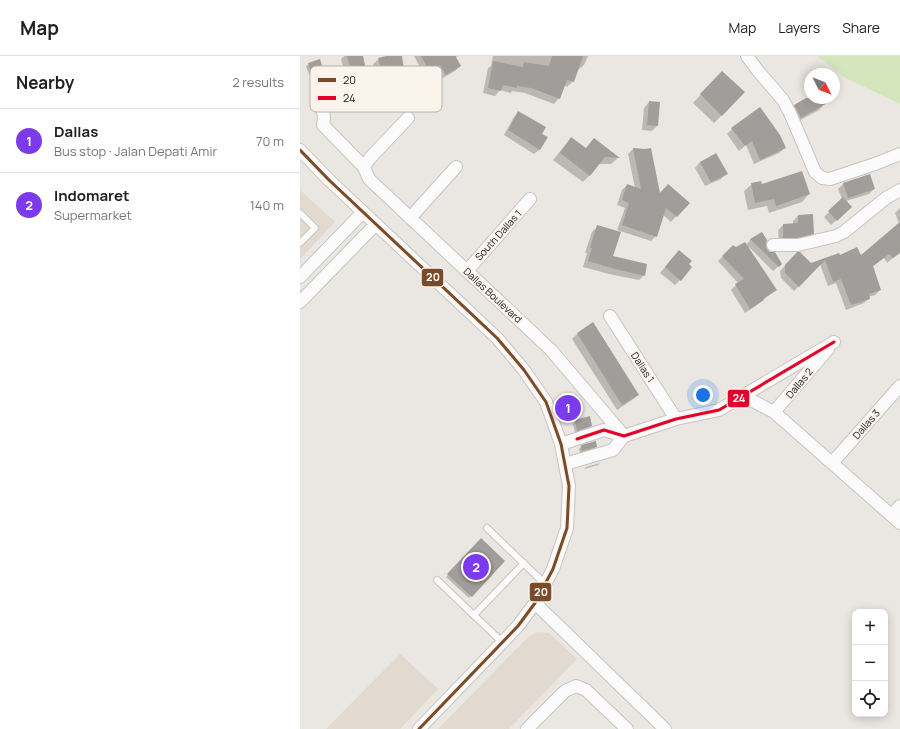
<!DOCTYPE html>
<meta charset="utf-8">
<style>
:root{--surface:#fff;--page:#f2f2f2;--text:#202124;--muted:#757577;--line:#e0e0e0;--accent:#7c3aed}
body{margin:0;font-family:Manrope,sans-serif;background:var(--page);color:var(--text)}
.controls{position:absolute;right:12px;bottom:12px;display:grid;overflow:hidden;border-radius:8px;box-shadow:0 2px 10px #0003}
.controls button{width:36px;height:36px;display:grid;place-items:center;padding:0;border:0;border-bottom:1px solid var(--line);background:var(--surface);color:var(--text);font:20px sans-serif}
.compass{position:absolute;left:504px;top:12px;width:36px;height:36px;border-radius:50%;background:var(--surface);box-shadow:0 2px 10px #0003;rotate:132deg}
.you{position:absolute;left:403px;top:339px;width:14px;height:14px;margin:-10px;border:3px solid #fff;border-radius:50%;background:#1a73e8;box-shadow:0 0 0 6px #1a73e833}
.badge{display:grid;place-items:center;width:26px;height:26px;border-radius:50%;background:var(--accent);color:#fff;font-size:13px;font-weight:700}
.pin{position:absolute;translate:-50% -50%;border:2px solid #fff;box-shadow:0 1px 4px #0006}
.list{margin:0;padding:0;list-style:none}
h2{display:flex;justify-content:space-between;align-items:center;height:52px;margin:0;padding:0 16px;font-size:17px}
h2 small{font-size:13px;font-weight:400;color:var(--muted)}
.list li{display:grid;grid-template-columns:26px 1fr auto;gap:12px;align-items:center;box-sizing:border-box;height:64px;padding:0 16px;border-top:1px solid var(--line)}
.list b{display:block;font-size:15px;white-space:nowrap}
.list p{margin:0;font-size:13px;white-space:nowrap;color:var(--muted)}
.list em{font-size:13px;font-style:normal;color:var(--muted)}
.icon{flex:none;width:22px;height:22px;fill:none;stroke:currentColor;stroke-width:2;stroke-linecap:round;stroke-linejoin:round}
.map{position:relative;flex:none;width:600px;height:673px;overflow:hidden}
header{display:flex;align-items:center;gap:24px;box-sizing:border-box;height:56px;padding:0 20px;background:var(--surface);border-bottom:1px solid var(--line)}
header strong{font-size:19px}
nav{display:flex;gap:22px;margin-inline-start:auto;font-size:14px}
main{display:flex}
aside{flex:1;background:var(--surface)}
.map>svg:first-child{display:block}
.built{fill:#e2d9d0}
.green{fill:#d4e5bc}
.shadow{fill:#0003}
.building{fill:#a09d9a}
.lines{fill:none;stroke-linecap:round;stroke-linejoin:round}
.lane-casing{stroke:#c7c4c1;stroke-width:8}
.street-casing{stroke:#c7c4c1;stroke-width:14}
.lane{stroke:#fcfbfb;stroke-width:6}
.street{stroke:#fcfbfb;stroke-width:12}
.bus-1-casing{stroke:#fbf4ed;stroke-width:6}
.bus-2-casing{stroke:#fbf4ed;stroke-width:6}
.bus-1{stroke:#7a4b2a;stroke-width:3}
.bus-2{stroke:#e4002b;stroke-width:3}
.labels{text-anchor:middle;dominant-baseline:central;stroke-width:4;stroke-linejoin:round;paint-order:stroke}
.street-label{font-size:10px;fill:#1b1917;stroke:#fbf4ed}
.key{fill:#fbf4ed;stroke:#b8b2ad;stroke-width:1}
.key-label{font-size:11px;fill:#1b1917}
.line-badge{stroke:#fbf4ed;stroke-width:1.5}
.badge-label{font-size:11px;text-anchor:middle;font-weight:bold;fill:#fff}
</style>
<header>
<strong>Map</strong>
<nav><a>Map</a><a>Layers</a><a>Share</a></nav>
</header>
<main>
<aside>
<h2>Nearby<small>2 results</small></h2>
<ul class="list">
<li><span class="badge">1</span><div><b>Dallas</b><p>Bus stop · Jalan Depati Amir</p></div><em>70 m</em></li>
<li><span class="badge">2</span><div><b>Indomaret</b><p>Supermarket</p></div><em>140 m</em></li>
</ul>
</aside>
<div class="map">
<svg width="600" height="673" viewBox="0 0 600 673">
<rect width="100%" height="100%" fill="#eae6e2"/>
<!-- built -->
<path class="built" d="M0,134L35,166L0,203Z
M237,576L249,577L277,603L209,673H138L228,581Z
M100,598L138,633L100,673H26Z"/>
<!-- green -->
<path class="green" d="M517,0H600V48L546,22Z"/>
<!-- shadow -->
<path class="shadow" d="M44,0H62L65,13L60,18L46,21L41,3Z
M90,0H101L103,12L98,18L77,22L73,8L79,3Z
M114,0H154L160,10L155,15L141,23L135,13L124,19Z
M193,0H288L284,9L278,14H277L273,25L267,31L264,29L259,42L254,48L225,37L212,35L211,37L200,34L195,40L183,37L188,12L191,10Z
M9,8L23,16L20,18L10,21L6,10Z
M414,24L422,59L414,67L393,47Z
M510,41V42H520L524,48L519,54L495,67L489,55L495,49Z
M349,46L357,70L352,75L342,74L344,52Z
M219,56L241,78L246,81L239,94L234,98L204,79L214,61Z
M432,73L485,92L479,97L454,108L446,89L439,95L427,78Z
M272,82L286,93L294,83L318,102L311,108H298L290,119L283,126L253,104L265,89Z
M333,93L345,94L359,139L388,147L371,166L363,159L356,180L351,185L317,174L325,152L317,149L322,134L327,129L335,132L328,98Z
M400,106L426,118L421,123L405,130L395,112Z
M452,128L461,130L509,138L502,146L469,157L467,150L448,154L444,135Z
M543,128L574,133L569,138L546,145L551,151L531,169L524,161L542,143L538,133Z
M600,152V196L587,207L584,202L572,211L580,234L575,239L568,241L569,242L564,247L546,254L536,227L528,230L520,208L494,235L481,222L480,215L497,197L510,208L539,198L540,200H561L599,167L595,157Z
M498,160L513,177L507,182L479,186L478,174L483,169H493V165Z
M297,171L312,201L344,219L339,224L309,218L283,211L287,197H285L292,176Z
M451,183L464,189L466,194L481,208L473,215L449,191L448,192L475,234L457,249L445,257L431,234L438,227L418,205L433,190L436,193L446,189Z
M374,200L388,209L380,224L375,229L360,217Z
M293,268L338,339L332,344L317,354L272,283L277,278Z
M289,362L291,370L289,372L275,377L273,368L275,365Z
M281,390H296L294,393L280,397L279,393Z
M300,407L298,409L284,413L286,411Z
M181,483L204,505L169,542L146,521Z"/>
<!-- building -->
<path class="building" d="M47,0H63L66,13L51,16Z
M86,0H102L104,13L82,18L78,2Z
M121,0H157L156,1L161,10L146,19L140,9L129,15Z
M252,0H283L274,26L267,24L260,43L231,32L217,30V32L203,29L201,35L188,32L193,5L223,11L224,6L249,10Z
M20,3L24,16L12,19L8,7Z
M422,15L445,36L422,60L400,38Z
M506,42H536L501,62L494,49Z
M349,45L360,46L358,70L347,69Z
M460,51L480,79L486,92L460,104L452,85L445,90L431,72Z
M218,55L246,71L242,78L248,81L240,94L208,74Z
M271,81L286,92L294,82L320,102L305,101L290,120L260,97Z
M333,92L345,93L351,92L360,137L368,128L390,147L377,161L366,152L357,181L322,169L329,147L322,144L327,128L341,133Z
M416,97L428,118L411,126L400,106Z
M502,115L510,138L476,150L474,143L455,147L451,127L461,125L462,128Z
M570,118L575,133L548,142L543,127Z
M543,141L552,151L537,165L528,155Z
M513,158L514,178L497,182H483V168L498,167V159Z
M600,166V197L593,202L589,198L573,210L581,234L569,238L570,243L551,249L541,223L533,226L525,204L499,231L485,217V209L497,196H500L511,207L539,197L540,199L557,191L561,199Z
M297,169L321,176L313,200L347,208L345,220L315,213L288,205L292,192H290Z
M462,176L467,184L466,189L467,193L470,196H475L482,208L479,211L450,183Z
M445,186L477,234L463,243L464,244L450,253L435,228L444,223L422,200L433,189L436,191Z
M379,194L392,205L389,208L392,211L381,225L365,211Z
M293,266L339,339L322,349L277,277Z
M290,360L292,370L277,375L275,364Z
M296,385L297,391L282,395L281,389Z
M181,482L205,505L172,541L147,518Z"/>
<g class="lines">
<defs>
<path id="lane" d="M0,157L15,172L0,187
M187,472L245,528
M137,524L202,586
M174,559L224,507"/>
<path id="street" d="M447,0L458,15L483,44L490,57L515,116L522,122L530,123L575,108L600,98
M18,48C24,56 25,59 23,69L64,111
M108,62L70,102L64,111L69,123L251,294L324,380
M0,94L29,124L197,282L224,314L246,346L261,388L269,430L267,472L253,513L235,547L218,570L119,673
M110,162L156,111
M473,189H498L536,180L544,176L586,142L600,134
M167,215L230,143
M0,221L63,156
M0,246L76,168
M310,260L376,363
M443,340L474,356L600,467
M474,356L528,293
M261,388L304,374L324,380L376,363L419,354L534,286
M532,407L600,330
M265,408L313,394L324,380
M592,459L600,450
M235,547L365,673
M227,673L265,635L276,630L286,634L327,673"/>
</defs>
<!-- lane casing -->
<use href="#lane" class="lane-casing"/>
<!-- street casing -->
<use href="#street" class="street-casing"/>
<!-- lane -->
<use href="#lane" class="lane"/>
<!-- street -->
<use href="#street" class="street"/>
<defs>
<path id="bus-1" d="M0,94L29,124L197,282L224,314L246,346L261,388L269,430L267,472L253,513L235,547L218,570L119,673"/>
<path id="bus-2" d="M277,383L304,374L324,380L376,363L419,354L534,286"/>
</defs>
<!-- bus-1 casing -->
<use href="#bus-1" class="bus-1-casing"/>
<!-- bus-2 casing -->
<use href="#bus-2" class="bus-2-casing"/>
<!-- bus-1 -->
<use href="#bus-1" class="bus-1"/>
<!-- bus-2 -->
<use href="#bus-2" class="bus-2"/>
</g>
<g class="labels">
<!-- street labels -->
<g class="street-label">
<text transform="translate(198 179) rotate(-48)">South Dallas 1</text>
<text transform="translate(193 239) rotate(43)">Dallas Boulevard</text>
<text transform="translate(343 311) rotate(57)">Dallas 1</text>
<text transform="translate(499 327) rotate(-50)">Dallas 2</text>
<text transform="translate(566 368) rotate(-49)">Dallas 3</text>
</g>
</g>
<!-- legend -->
<rect x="10" y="10" width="132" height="46" rx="6" class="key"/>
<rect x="18" y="22" width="18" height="4" fill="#7a4b2a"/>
<rect x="18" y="40" width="18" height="4" fill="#e4002b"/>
<g class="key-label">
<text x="43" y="28">20</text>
<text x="43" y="46">24</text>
</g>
<g class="line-badge">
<rect x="121" y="212" width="23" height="19" rx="4" fill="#7a4b2a"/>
<rect x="427" y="333" width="23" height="19" rx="4" fill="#e4002b"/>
<rect x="229" y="526" width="23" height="20" rx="4" fill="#7a4b2a"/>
</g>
<g class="badge-label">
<text x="133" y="225">20</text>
<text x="439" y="346">24</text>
<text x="241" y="540">20</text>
</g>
</svg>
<div class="controls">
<button>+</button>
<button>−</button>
<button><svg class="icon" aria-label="locate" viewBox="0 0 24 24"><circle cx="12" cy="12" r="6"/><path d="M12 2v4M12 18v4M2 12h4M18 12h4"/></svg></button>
</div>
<svg class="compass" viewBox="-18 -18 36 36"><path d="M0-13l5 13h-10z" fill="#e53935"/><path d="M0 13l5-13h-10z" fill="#757577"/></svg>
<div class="you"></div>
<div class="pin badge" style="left:268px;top:352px">1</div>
<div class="pin badge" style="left:176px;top:511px">2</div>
</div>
</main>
